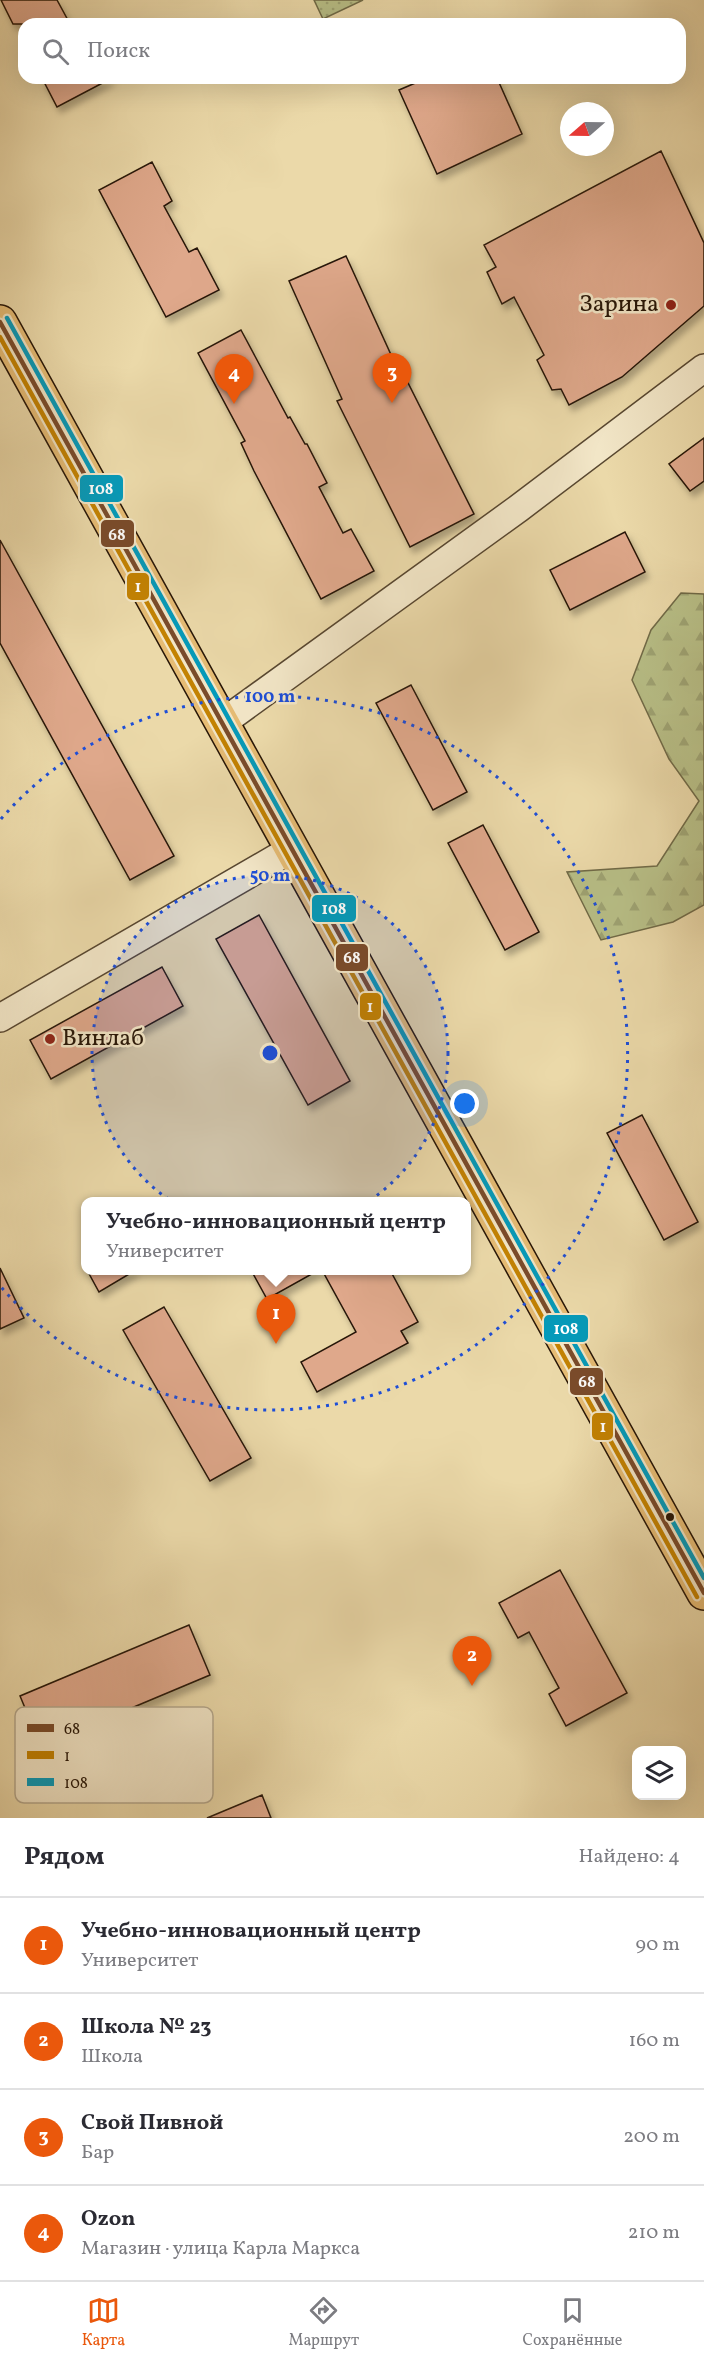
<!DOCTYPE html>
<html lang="ru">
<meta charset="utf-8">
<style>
:root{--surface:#fff;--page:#f2f2f3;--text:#2b2b33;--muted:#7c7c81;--line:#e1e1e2;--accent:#ea580c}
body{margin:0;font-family:Vollkorn,serif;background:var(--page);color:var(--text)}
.controls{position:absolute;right:18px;bottom:18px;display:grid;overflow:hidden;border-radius:12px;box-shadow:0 6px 24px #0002}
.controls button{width:54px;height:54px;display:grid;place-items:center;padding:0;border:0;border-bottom:2px solid var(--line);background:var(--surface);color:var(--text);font:30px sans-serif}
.compass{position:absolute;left:560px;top:102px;width:54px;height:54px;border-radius:50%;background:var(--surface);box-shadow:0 6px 24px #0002;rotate:250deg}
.you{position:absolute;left:465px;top:1104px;width:21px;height:21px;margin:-15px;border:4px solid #fff;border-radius:50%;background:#1a73e8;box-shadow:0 0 0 9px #1a73e833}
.badge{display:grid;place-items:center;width:39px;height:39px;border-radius:50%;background:var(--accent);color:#fff;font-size:20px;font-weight:700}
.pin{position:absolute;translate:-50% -50px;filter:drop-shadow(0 2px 3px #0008)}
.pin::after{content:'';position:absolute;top:32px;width:21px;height:18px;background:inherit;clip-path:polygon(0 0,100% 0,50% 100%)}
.popup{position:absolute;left:81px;top:1197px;width:390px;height:78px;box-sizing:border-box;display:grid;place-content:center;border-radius:12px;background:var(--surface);filter:drop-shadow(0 2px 4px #0005);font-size:20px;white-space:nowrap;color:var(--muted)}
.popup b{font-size:22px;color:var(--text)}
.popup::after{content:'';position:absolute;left:50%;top:100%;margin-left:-12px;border:12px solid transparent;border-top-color:var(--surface)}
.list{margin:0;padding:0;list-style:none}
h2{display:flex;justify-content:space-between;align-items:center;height:78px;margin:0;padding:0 24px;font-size:26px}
h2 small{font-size:20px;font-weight:400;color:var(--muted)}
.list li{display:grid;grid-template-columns:39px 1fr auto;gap:18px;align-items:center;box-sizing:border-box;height:96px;padding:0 24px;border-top:2px solid var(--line)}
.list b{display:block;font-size:22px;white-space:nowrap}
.list p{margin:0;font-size:20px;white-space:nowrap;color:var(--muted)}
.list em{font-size:20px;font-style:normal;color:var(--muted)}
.icon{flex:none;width:33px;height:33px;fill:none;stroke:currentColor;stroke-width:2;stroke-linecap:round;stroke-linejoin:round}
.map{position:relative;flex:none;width:704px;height:1818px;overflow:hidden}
.search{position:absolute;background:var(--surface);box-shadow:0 6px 24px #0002;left:18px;right:18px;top:18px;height:66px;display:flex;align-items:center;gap:15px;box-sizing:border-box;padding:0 21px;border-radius:18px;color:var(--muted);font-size:22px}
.sheet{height:462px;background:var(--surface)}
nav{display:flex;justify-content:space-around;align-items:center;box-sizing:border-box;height:84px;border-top:2px solid var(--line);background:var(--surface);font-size:16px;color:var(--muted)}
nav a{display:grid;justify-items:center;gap:3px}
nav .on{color:var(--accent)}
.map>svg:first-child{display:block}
.forest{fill:url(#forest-firs);stroke:#706a47;stroke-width:1.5}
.park{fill:url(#park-dots);stroke:#706a47;stroke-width:1.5}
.building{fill:#dfa88b;stroke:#271607;stroke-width:1.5;filter:url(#shadow)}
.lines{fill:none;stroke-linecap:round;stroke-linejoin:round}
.minor-casing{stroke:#584730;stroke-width:30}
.trunk-casing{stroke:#271607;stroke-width:36}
.minor{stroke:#f2e6c7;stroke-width:27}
.trunk{stroke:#e6bc74;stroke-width:33}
.bus-1-casing{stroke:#f2e6c7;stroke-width:9}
.bus-2-casing{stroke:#f2e6c7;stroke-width:9}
.bus-3-casing{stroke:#f2e6c7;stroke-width:9}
.bus-1{stroke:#7a4b2a;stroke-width:4.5}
.bus-2{stroke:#c38202;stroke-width:4.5}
.bus-3{stroke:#049aba;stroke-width:4.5}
.ring{fill:none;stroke:#1d4ed8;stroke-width:3;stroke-dasharray:3 6}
.poi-dot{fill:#8f2418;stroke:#f2e6c7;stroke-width:2}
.bus-dot{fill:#271607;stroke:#f2e6c7;stroke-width:2}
.labels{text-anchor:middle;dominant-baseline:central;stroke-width:5;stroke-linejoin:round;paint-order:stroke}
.poi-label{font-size:24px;fill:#271607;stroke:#f2e6c7;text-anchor:end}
.key{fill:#f2e6c7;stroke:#b5a88d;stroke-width:1.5}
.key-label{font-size:16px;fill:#271607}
.centre{fill:#1d4ed8;stroke:#f2e6c7;stroke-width:3}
.ring-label{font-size:18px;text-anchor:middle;font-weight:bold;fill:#1d4ed8;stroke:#f2e6c7;stroke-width:5;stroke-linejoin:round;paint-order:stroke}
.line-badge{stroke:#f2e6c7;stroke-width:2}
.badge-label{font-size:16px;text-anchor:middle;font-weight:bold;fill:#fff}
</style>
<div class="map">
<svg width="704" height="1818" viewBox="0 0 704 1818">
<defs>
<pattern id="forest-firs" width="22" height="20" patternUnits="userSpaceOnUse" patternTransform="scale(1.5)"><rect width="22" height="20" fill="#b8bf87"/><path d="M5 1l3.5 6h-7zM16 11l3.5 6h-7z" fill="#9ea373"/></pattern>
<pattern id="park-dots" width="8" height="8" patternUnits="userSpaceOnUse" patternTransform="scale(1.5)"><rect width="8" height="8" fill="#b8bf87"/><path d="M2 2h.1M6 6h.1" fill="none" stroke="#9ea373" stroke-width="1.8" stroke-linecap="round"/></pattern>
<filter id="shadow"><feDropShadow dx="3.5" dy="6" stdDeviation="3" flood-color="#0004"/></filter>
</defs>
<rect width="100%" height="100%" fill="#ebd9a9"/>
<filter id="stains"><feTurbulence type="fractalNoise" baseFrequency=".00333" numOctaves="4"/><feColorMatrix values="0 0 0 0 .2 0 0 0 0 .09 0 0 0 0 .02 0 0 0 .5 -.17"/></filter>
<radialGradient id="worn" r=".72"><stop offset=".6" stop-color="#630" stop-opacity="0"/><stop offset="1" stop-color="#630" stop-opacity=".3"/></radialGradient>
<!-- forest -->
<path class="forest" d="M681,593L704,594V905L673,922L601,940L567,872L657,866L699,801L669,759L632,680L651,630Z"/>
<!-- park -->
<path class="park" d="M314,0H363L323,19Z"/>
<!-- building -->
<path class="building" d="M1,0H57L70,24H13Z
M42,78H112L57,107Z
M427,78H497L522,134L437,174L399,90Z
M661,151L704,243V306L622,377L569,405L561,389L552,390L537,360L544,355L514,297L502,304L487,272L496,267L484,245Z
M152,162L172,201L164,206L189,252L197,248L219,290L166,317L99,190Z
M346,256L398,370L401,369L474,514L410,547L337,401L342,399L289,281Z
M241,330L288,418L290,417L305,444H307L327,483L319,487L343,533L351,529L374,571L321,599L254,471L241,443L245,441L198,353Z
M704,438V481L690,491L669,464Z
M625,532L645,572L570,610L550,570Z
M0,540L174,856L130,880L0,643Z
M411,685L467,792L433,810L376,703Z
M483,825L539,932L505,950L448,843Z
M259,915L350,1081L308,1105L216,939Z
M162,967L183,1006L51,1079L30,1040Z
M642,1115L698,1222L664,1240L607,1133Z
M0,1268L24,1318L0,1329Z
M87,1270H136L99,1292Z
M251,1270H319L267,1299Z
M322,1270H390L418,1322L401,1331L408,1343L317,1392L301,1362L356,1332Z
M164,1307L251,1458L210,1481L123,1330Z
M560,1570L627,1693L566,1726L549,1694L559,1688L529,1632L518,1638L499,1603Z
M189,1625L210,1675L41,1746L20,1696Z
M262,1795L271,1818H207Z"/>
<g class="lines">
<defs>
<path id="minor" d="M222,723L519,508L704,368
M0,1018L292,849"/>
<path id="trunk" d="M0,322L704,1593"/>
</defs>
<!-- minor casing -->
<use href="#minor" class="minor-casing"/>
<!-- trunk casing -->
<use href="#trunk" class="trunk-casing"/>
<!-- minor -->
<use href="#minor" class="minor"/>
<!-- trunk -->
<use href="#trunk" class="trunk"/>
<defs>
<path id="bus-1" d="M0,322L704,1593"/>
<path id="bus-2" d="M0,337L697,1597"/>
<path id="bus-3" d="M7,318L704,1578"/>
</defs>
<!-- bus-1 casing -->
<use href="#bus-1" class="bus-1-casing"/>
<!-- bus-2 casing -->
<use href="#bus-2" class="bus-2-casing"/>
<!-- bus-3 casing -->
<use href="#bus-3" class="bus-3-casing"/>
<!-- bus-1 -->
<use href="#bus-1" class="bus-1"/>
<!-- bus-2 -->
<use href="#bus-2" class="bus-2"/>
<!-- bus-3 -->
<use href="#bus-3" class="bus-3"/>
</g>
<!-- distance rings -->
<circle cx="270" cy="1053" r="178" fill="#1d4ed8" fill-opacity=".12"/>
<g class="ring">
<circle cx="270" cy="1053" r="178"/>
<path d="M1 819A357 357 0 1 1 1 1287"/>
</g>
<!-- markers -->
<g class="poi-dot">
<circle cx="671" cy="305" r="6"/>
<circle cx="50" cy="1039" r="6"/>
</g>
<circle class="bus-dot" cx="670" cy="1517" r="5"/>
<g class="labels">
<!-- poi labels -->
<g class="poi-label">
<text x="659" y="305">Зарина</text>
<text x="62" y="1039" text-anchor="start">Винлаб</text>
</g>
</g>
<!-- legend -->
<rect x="15" y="1707" width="198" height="96" rx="9" class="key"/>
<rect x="27" y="1724" width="27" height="8" fill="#7a4b2a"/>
<rect x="27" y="1751" width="27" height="8" fill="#c38202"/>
<rect x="27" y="1778" width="27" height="8" fill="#049aba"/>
<g class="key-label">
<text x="64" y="1734">68</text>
<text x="64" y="1761">1</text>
<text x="64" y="1788">108</text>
</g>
<circle cx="270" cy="1053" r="9" class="centre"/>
<g class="ring-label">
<text x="270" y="702">100 m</text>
<text x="270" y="881">50 m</text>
</g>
<g class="line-badge">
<rect x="79" y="474" width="45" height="29" rx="6" fill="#049aba"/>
<rect x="100" y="519" width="35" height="29" rx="6" fill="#7a4b2a"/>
<rect x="126" y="572" width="24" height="29" rx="6" fill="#c38202"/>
<rect x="311" y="894" width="46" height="29" rx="6" fill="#049aba"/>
<rect x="335" y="943" width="34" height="29" rx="6" fill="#7a4b2a"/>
<rect x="359" y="992" width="23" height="29" rx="6" fill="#c38202"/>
<rect x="543" y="1314" width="46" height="29" rx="6" fill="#049aba"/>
<rect x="569" y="1367" width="35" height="29" rx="6" fill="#7a4b2a"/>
<rect x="591" y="1412" width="23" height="29" rx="6" fill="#c38202"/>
</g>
<g class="badge-label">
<text x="101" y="494">108</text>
<text x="117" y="540">68</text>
<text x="138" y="592">1</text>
<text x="334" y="914">108</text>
<text x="352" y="963">68</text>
<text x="370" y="1012">1</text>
<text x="566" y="1334">108</text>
<text x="587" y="1387">68</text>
<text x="603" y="1432">1</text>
</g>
<rect width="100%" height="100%" filter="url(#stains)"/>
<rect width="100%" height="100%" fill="url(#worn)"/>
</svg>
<div class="controls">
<button><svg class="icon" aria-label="layers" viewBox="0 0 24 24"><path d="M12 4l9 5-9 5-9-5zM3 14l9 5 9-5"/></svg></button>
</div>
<svg class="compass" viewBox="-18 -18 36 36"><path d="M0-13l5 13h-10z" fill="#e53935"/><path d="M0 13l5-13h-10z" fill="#7c7c81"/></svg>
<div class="you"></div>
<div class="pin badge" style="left:276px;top:1344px">1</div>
<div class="popup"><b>Учебно-инновационный центр</b>Университет</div>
<div class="pin badge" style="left:472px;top:1686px">2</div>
<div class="pin badge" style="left:392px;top:403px">3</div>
<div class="pin badge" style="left:234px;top:404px">4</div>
<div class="search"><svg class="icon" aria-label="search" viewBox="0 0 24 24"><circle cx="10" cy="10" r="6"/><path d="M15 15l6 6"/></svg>Поиск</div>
</div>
<section class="sheet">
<h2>Рядом<small>Найдено: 4</small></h2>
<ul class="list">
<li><span class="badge">1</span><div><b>Учебно-инновационный центр</b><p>Университет</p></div><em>90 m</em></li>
<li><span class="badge">2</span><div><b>Школа № 23</b><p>Школа</p></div><em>160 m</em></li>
<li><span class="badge">3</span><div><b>Свой Пивной</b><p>Бар</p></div><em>200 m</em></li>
<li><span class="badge">4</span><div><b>Ozon</b><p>Магазин · улица Карла Маркса</p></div><em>210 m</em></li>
</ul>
</section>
<nav>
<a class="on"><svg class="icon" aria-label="map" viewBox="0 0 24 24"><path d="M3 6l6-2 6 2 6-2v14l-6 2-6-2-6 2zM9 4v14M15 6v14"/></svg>Карта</a>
<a><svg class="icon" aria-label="directions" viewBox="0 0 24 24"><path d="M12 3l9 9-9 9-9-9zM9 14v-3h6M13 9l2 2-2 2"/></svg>Маршрут</a>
<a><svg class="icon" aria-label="saved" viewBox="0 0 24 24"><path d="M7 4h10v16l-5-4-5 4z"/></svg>Сохранённые</a>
</nav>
